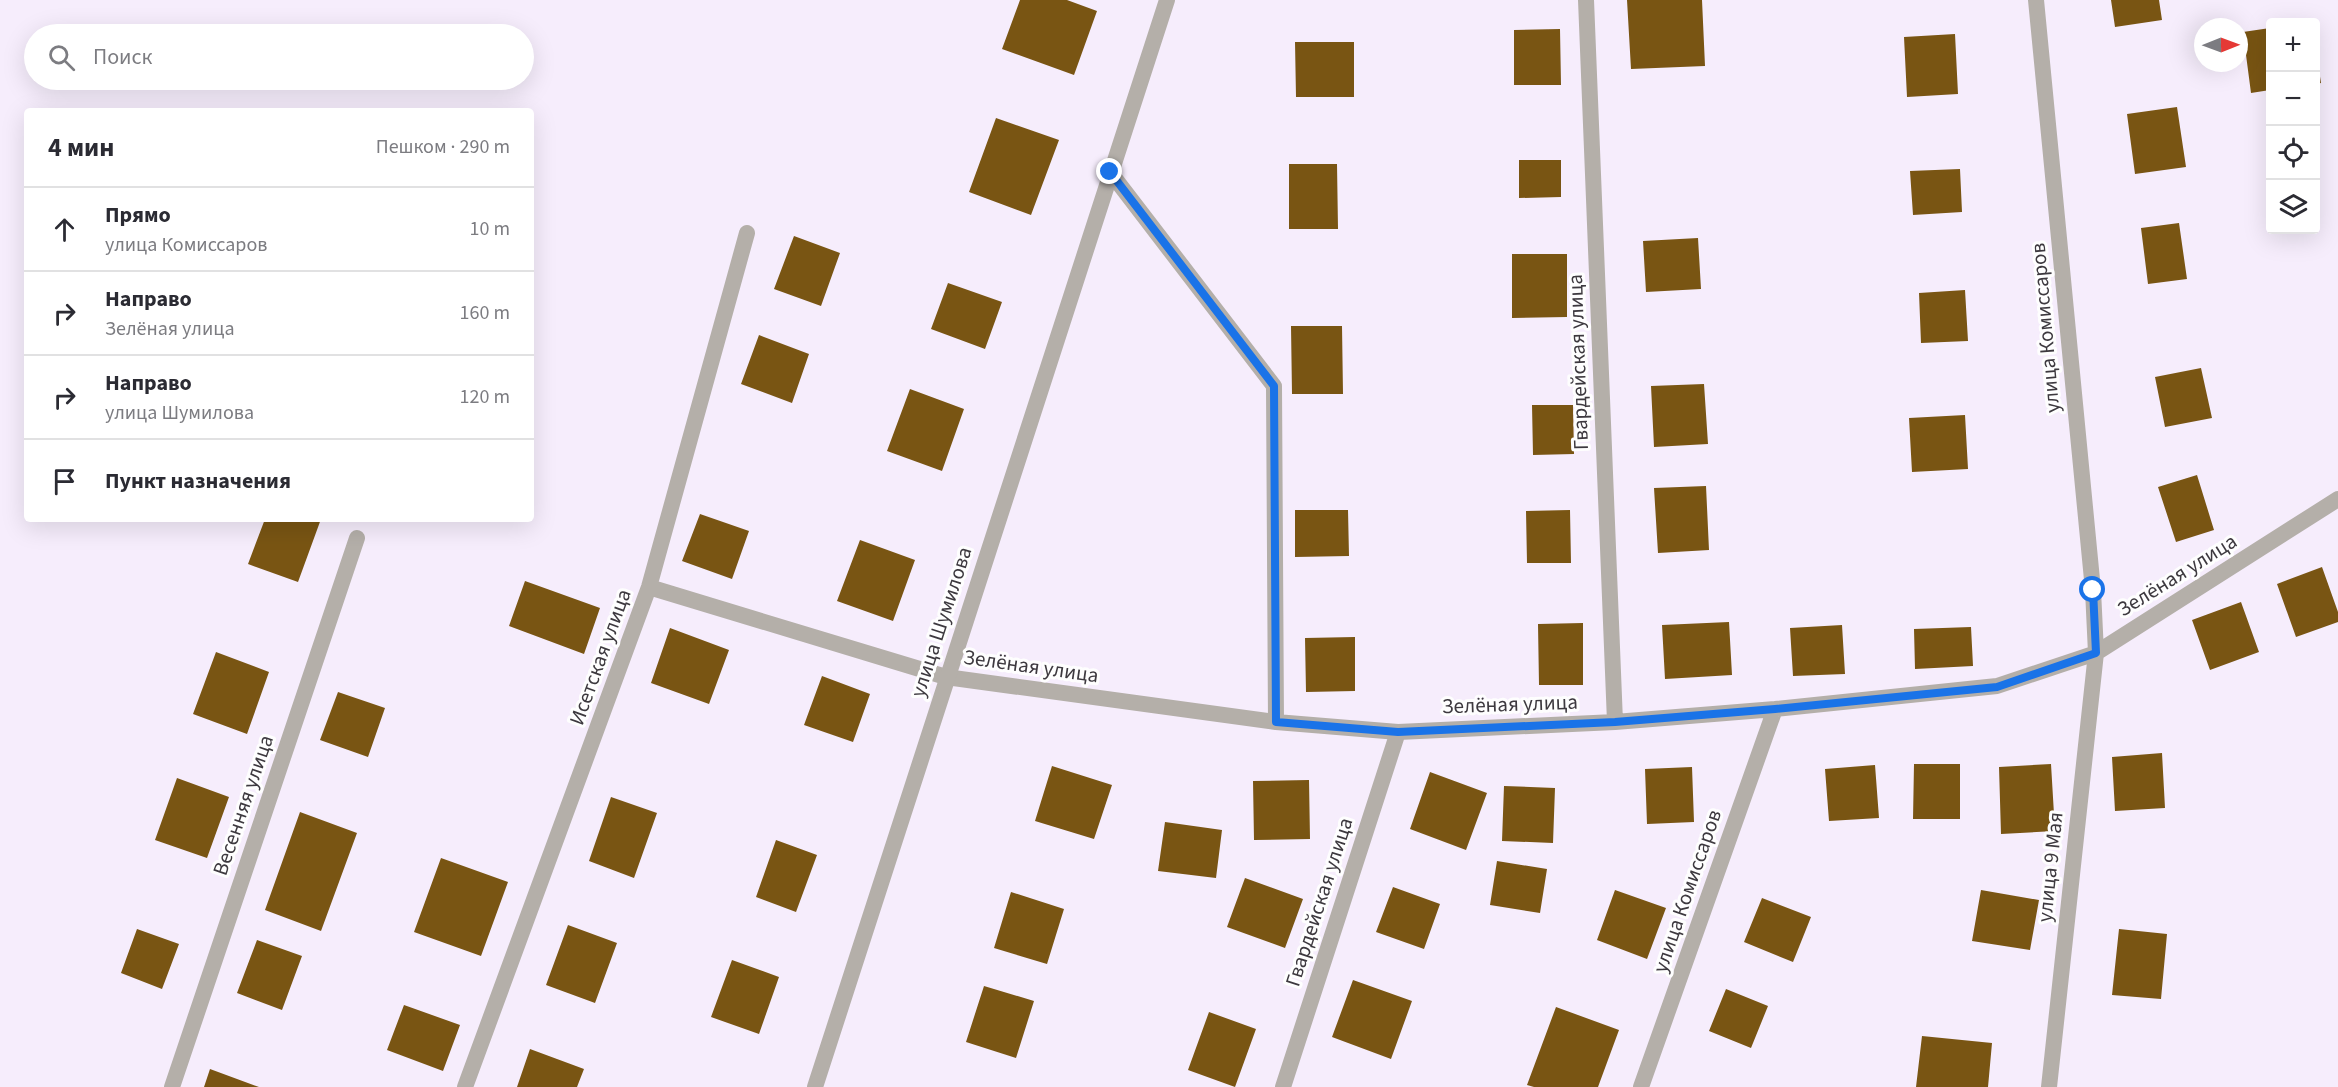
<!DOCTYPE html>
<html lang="ru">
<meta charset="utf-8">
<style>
:root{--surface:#fff;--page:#f7f7f7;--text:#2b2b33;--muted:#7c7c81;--line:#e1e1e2}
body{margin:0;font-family:"Source Sans 3",sans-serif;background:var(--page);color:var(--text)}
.controls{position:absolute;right:18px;top:18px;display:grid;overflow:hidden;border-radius:6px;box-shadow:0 6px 24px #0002}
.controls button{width:54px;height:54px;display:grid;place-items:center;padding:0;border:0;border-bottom:2px solid var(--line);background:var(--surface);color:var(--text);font:30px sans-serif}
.compass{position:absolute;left:2194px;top:18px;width:54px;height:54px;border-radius:50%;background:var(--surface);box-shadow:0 6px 24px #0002;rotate:89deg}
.stop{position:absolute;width:18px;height:18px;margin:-14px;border:4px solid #1a73e8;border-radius:50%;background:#fff}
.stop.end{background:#1a73e8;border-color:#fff;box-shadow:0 2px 6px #0008}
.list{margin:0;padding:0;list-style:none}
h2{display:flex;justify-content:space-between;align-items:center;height:78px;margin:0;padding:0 24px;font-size:26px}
h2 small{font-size:20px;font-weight:400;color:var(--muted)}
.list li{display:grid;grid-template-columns:39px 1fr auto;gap:18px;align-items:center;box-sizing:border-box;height:84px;padding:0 24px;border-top:2px solid var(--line)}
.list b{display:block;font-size:22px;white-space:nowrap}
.list p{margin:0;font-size:20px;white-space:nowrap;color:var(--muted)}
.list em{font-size:20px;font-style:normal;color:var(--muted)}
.icon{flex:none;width:33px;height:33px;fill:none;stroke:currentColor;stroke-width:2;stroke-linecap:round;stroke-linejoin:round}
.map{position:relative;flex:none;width:2338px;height:1087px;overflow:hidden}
.search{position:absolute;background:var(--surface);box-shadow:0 6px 24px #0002;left:24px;top:24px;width:510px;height:66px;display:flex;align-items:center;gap:15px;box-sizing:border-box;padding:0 21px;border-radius:33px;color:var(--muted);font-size:22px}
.panel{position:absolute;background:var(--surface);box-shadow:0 6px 24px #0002;left:24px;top:108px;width:510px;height:414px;border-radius:6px}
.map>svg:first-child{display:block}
.building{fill:#795513}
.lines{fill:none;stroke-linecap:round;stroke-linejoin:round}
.minor{stroke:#b4afa9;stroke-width:16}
.tertiary{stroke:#b4afa9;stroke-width:16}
.route{stroke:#1a73e8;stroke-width:8}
.labels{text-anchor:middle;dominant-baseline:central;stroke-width:6;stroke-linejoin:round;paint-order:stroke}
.street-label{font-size:21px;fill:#3d393f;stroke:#fefefe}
</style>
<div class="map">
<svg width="2338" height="1087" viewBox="0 0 2338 1087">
<rect width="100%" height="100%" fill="#f6edfc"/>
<!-- building -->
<path class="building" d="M1020,0H1067L1097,11L1074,75L1002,49Z
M1627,0H1702L1705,66L1631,69Z
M2111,0H2159L2162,20L2115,27Z
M2270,28V90L2251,93L2243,32Z
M1560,29L1561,85H1514V30Z
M1955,34L1958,94L1907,97L1904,37Z
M1295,42H1354V97H1296Z
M2316,51L2321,83L2316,84Z
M2177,107L2186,167L2135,174L2127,114Z
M996,118L1059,140L1031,215L969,192Z
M1519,160H1561V197L1519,198Z
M1289,164H1337L1338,229H1289Z
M1960,169L1962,212L1913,215L1910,171Z
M2179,223L2187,279L2148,284L2141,228Z
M794,236L840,253L821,306L774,289Z
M1698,238L1701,289L1646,292L1643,241Z
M1512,254H1567V317L1512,318Z
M948,283L1002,302L985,349L931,329Z
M1965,290L1968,341L1921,343L1919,293Z
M1291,326H1342L1343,394H1292Z
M759,335L809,354L792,403L741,384Z
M2201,368L2212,418L2165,427L2155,377Z
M1704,384L1708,444L1654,447L1651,386Z
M910,389L964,409L942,471L887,451Z
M1532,405H1573L1574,454L1533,455Z
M1965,415L1968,469L1912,472L1909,418Z
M2197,475L2214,530L2176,542L2158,487Z
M1706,486L1709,550L1658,553L1654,488Z
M1295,510H1348L1349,556L1295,557Z
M1570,510L1571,563H1527L1526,511Z
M700,514L749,531L732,579L682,561Z
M265,519H321L298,582L248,564Z
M860,540L915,560L893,621L837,601Z
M2322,567L2338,612V622L2296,637L2277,584Z
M525,581L600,608L584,654L509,626Z
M2241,602L2259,652L2210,670L2192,620Z
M1729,622L1732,675L1665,679L1662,625Z
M1583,623V685H1539L1538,624Z
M1842,625L1845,674L1793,676L1790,628Z
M1971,627L1973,666L1915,669L1914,629Z
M670,628L729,650L709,704L651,683Z
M1355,637V691L1306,692L1305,638Z
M216,652L269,672L247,734L193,714Z
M822,676L870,694L853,742L804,725Z
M338,692L385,708L368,757L320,740Z
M2162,753L2165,808L2115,811L2112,757Z
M1914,764H1960V819H1913Z
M2051,764L2055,831L2001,834L1999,767Z
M1875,765L1879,818L1829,821L1825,769Z
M1052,766L1112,785L1094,839L1035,821Z
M1692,767L1694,822L1647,824L1645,769Z
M1430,772L1487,793L1466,850L1410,829Z
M177,778L229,797L207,858L155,840Z
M1309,780L1310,839L1254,840L1253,781Z
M1504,786L1555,788L1553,843L1502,841Z
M611,797L657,813L634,878L589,861Z
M300,812L357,833L321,931L265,910Z
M1165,822L1222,830L1216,878L1158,871Z
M776,840L817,855L796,912L756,897Z
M441,858L508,882L481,956L414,932Z
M1497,861L1547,869L1540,913L1490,905Z
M1245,878L1303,899L1285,948L1227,927Z
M1393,887L1440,904L1424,949L1376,932Z
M1615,890L1666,908L1647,959L1597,940Z
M1981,890L2039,900L2030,950L1972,941Z
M1011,892L1064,909L1047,964L994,948Z
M1762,898L1811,917L1793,962L1744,942Z
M568,925L617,943L595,1003L546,985Z
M137,929L179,944L162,989L121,973Z
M2119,929L2167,934L2161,999L2112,995Z
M257,940L302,956L282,1010L237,993Z
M732,960L779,977L759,1034L711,1017Z
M1353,980L1412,1001L1391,1059L1332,1037Z
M984,986L1034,1001L1016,1058L966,1042Z
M1726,989L1768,1006L1751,1048L1709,1031Z
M404,1005L460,1025L443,1071L387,1050Z
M1556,1007L1619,1030L1598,1087H1534L1527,1085Z
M1209,1012L1256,1029L1235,1087L1188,1070Z
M1922,1036L1992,1043L1988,1087H1916Z
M530,1049L584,1069L577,1087H517Z
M210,1069L259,1087H204Z"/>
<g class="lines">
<!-- minor -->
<path class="minor" d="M1586,0L1615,722
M2036,0L2093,590L2096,653L2049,1087
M1110,172L1274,386L1276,722
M649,587L946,677L1276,722L1398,732L1615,722L1775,709L1997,686L2096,653L2338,499
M172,1087L357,538
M465,1087L649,587L747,233
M1283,1087L1398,732
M1641,1087L1775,709"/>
<!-- tertiary -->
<path class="tertiary" d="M815,1087L1167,0"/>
</g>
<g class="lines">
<!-- route -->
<path class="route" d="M1110,172L1274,386L1276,722L1398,732L1615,722L1775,709L1997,687L2096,653L2093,590"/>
</g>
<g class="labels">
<!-- street labels -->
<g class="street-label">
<text transform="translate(2045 328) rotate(-95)">улица Комиссаров</text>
<text transform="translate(1578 362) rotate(-92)">Гвардейская улица</text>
<text transform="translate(2177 575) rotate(-32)">Зелёная улица</text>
<text transform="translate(941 622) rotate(-72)">улица Шумилова</text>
<text transform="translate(600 657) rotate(-70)">Исетская улица</text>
<text transform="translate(1031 666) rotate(8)">Зелёная улица</text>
<text transform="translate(1510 704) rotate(-2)">Зелёная улица</text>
<text transform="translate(243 805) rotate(-71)">Весенняя улица</text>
<text transform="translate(2050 867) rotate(-84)">улица 9 Мая</text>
<text transform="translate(1687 891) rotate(-71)">улица Комиссаров</text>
<text transform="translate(1319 902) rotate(-72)">Гвардейская улица</text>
</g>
</g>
</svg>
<div class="controls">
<button>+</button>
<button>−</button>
<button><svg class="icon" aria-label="locate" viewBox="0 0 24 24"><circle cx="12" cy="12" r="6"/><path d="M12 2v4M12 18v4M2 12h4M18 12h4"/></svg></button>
<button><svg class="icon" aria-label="layers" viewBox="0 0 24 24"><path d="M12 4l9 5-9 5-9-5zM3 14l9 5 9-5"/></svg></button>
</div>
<svg class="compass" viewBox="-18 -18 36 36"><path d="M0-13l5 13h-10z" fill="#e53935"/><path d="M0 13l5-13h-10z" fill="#7c7c81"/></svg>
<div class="stop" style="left:2093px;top:590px"></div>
<div class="stop end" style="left:1110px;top:172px"></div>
<div class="search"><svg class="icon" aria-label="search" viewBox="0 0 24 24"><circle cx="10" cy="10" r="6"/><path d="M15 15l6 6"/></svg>Поиск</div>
<section class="panel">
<h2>4 мин<small>Пешком · 290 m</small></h2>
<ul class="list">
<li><svg class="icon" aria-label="ahead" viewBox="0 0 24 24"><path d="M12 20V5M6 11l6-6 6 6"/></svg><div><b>Прямо</b><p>улица Комиссаров</p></div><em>10 m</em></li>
<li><svg class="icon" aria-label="right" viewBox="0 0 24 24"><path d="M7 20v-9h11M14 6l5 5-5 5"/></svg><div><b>Направо</b><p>Зелёная улица</p></div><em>160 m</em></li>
<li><svg class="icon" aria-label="right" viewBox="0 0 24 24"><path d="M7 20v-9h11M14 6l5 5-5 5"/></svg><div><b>Направо</b><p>улица Шумилова</p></div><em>120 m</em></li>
<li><svg class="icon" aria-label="arrive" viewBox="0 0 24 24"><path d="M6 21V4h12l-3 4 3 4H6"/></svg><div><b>Пункт назначения</b></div></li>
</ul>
</section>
</div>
